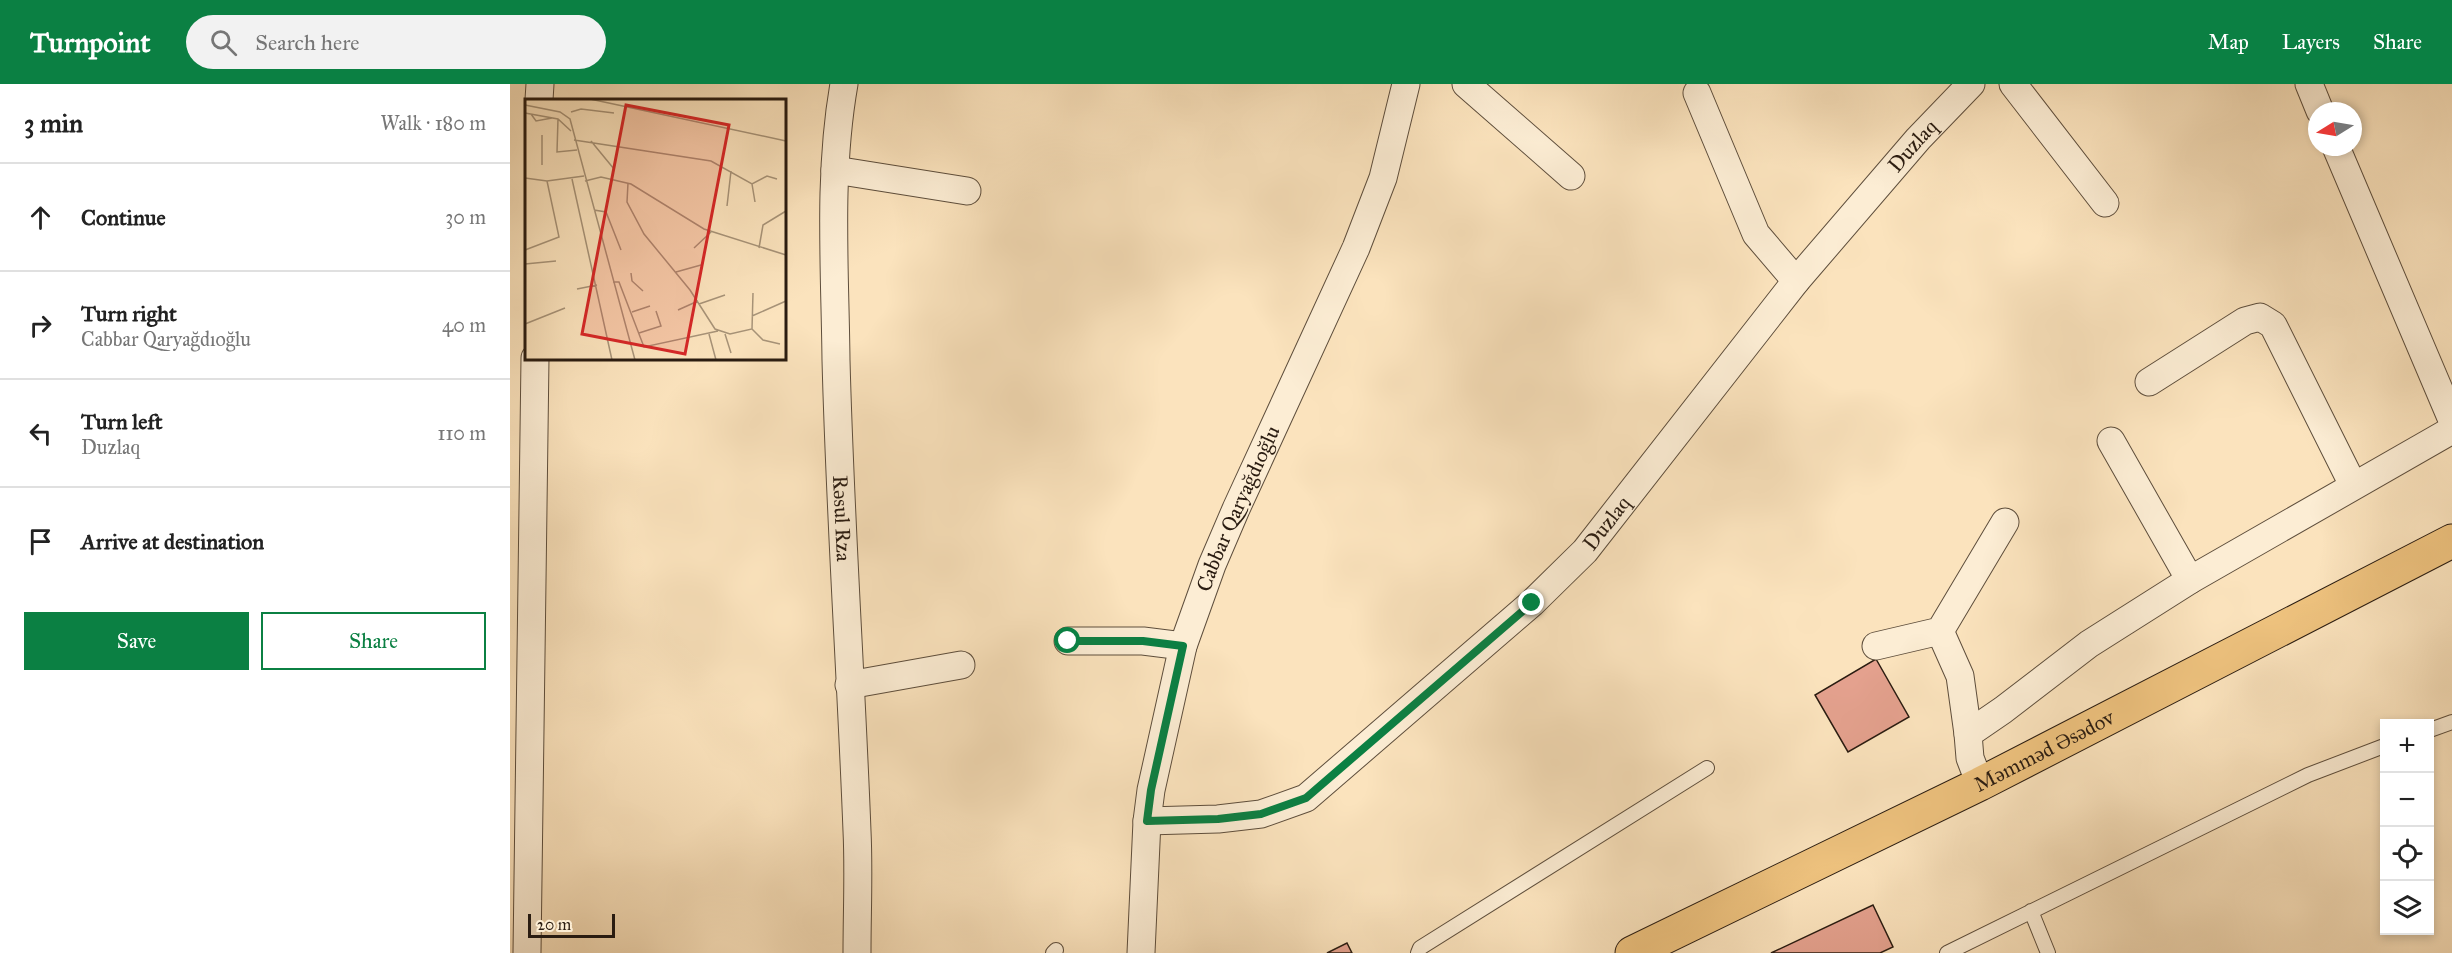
<!DOCTYPE html>
<meta charset="utf-8">
<style>
:root{--surface:#fff;--page:#f2f2f2;--text:#222;--muted:#767676;--line:#e0e0e0;--accent:#0b8043}
body{margin:0;font-family:"IM FELL Great Primer",serif;background:var(--page);color:var(--text)}
.controls{position:absolute;right:18px;bottom:18px;display:grid;overflow:hidden;border-radius:0px;box-shadow:0 3px 9px #0003}
.controls button{width:54px;height:54px;display:grid;place-items:center;padding:0;border:0;border-bottom:2px solid var(--line);background:var(--surface);color:var(--text);font:30px sans-serif}
.compass{position:absolute;left:1798px;top:18px;width:54px;height:54px;border-radius:50%;background:var(--surface);box-shadow:0 3px 9px #0003;rotate:259deg}
.scale{position:absolute;left:18px;bottom:15px;width:87px;box-sizing:border-box;padding-left:6px;border:3px solid #2a1c11;border-top:0;font-size:16px;line-height:21px;white-space:nowrap;color:#2a1c11;-webkit-text-stroke:4px #fcedd4;paint-order:stroke}
.stop{position:absolute;width:18px;height:18px;margin:-14px;border:4px solid #0b8043;border-radius:50%;background:#fff}
.stop.end{background:#0b8043;border-color:#fff;box-shadow:0 2px 6px #0008}
.list{margin:0;padding:0;list-style:none}
h2{display:flex;justify-content:space-between;align-items:center;height:78px;margin:0;padding:0 24px;font-size:26px}
h2 small{font-size:20px;font-weight:400;color:var(--muted)}
.list li{display:grid;grid-template-columns:39px 1fr auto;gap:18px;align-items:center;box-sizing:border-box;height:108px;padding:0 24px;border-top:2px solid var(--line)}
.list b{display:block;font-size:22px;white-space:nowrap}
.list p{margin:0;font-size:20px;white-space:nowrap;color:var(--muted)}
.list em{font-size:20px;font-style:normal;color:var(--muted)}
.actions{display:flex;gap:12px;padding:18px 24px}
.actions a{flex:1;padding:14px 0;border:2px solid var(--accent);border-radius:0px;text-align:center;font-size:21px;color:var(--accent)}
.actions .main{background:var(--accent);color:#fff}
.icon{flex:none;width:33px;height:33px;fill:none;stroke:currentColor;stroke-width:2;stroke-linecap:round;stroke-linejoin:round}
.map{position:relative;flex:none;width:1942px;height:869px;overflow:hidden}
header{display:flex;align-items:center;gap:36px;box-sizing:border-box;height:84px;padding:0 30px;background:var(--accent);color:#fff}
header strong{font-size:28px}
nav{display:flex;gap:33px;margin-inline-start:auto;font-size:21px}
.search{width:420px;height:54px;background:var(--page);display:flex;align-items:center;gap:15px;box-sizing:border-box;padding:0 21px;border-radius:33px;color:var(--muted);font-size:22px}
main{display:flex}
aside{flex:1;background:var(--surface)}
.map>svg:first-child{display:block}
.building{fill:#e4a18e;stroke:#2a1c11;stroke-width:1.5}
.lines{fill:none;stroke-linecap:round;stroke-linejoin:round}
.lane-casing{stroke:#5e4e3c;stroke-width:16}
.street-casing{stroke:#5e4e3c;stroke-width:29}
.primary-casing{stroke:#2a1c11;stroke-width:35}
.lane{stroke:#fcedd4;stroke-width:14}
.street{stroke:#fcedd4;stroke-width:27}
.primary{stroke:#eec27e;stroke-width:33}
.route{stroke:#0b8043;stroke-width:8}
.labels{text-anchor:middle;dominant-baseline:central;stroke-width:6;stroke-linejoin:round;paint-order:stroke}
.street-label{font-size:21px;fill:#2a1c11;stroke:#fcedd4}
.inset-road{fill:none;stroke:#a79378;stroke-width:1.5}
.view{fill:#d62828;fill-opacity:0.15;stroke:#d62828;stroke-width:3}
.inset-edge{fill:none;stroke:#2a1c11;stroke-width:3}
</style>
<header>
<strong>Turnpoint</strong>
<div class="search"><svg class="icon" aria-label="search" viewBox="0 0 24 24"><circle cx="10" cy="10" r="6"/><path d="M15 15l6 6"/></svg>Search here</div>
<nav><a>Map</a><a>Layers</a><a>Share</a></nav>
</header>
<main>
<aside>
<h2>3 min<small>Walk · 180 m</small></h2>
<ul class="list">
<li><svg class="icon" aria-label="ahead" viewBox="0 0 24 24"><path d="M12 20V5M6 11l6-6 6 6"/></svg><div><b>Continue</b></div><em>30 m</em></li>
<li><svg class="icon" aria-label="right" viewBox="0 0 24 24"><path d="M7 20v-9h11M14 6l5 5-5 5"/></svg><div><b>Turn right</b><p>Cabbar Qaryağdıoğlu</p></div><em>40 m</em></li>
<li><svg class="icon" aria-label="left" viewBox="0 0 24 24"><path d="M17 20v-9H6M10 6l-5 5 5 5"/></svg><div><b>Turn left</b><p>Duzlaq</p></div><em>110 m</em></li>
<li><svg class="icon" aria-label="arrive" viewBox="0 0 24 24"><path d="M6 21V4h12l-3 4 3 4H6"/></svg><div><b>Arrive at destination</b></div></li>
</ul>
<div class="actions"><a class="main">Save</a><a>Share</a></div>
</aside>
<div class="map">
<svg width="1942" height="869" viewBox="0 0 1942 869">
<rect width="100%" height="100%" fill="#fbe3bd"/>
<filter id="stains"><feTurbulence type="fractalNoise" baseFrequency=".00333" numOctaves="4"/><feColorMatrix values="0 0 0 0 .2 0 0 0 0 .09 0 0 0 0 .02 0 0 0 .5 -.17"/></filter>
<radialGradient id="worn" r=".72"><stop offset=".6" stop-color="#630" stop-opacity="0"/><stop offset="1" stop-color="#630" stop-opacity=".3"/></radialGradient>
<!-- building -->
<path class="building" d="M1366,575L1399,633L1338,668L1305,611Z
M1363,821L1383,863L1370,869H1261Z
M837,859L842,869H817Z"/>
<g class="lines">
<defs>
<path id="lane" d="M1920,646L1942,638
M1521,827L1538,869
M543,869L546,866
M908,869L910,864L1197,684
M1437,869L1798,691L1874,662"/>
<g id="street">
<path id="s1" d="M334,0C318,91 325,184 326,276C330,433 341,590 347,747C349,787 347,828 347,869"/>
<path d="M956,0L1061,92"/>
<path d="M1503,0L1595,119"/>
<path d="M1799,0L1810,27"/>
<path d="M1187,9L1246,150L1286,197"/>
<path d="M29,16L30,0"/>
<path d="M1826,63L1942,336"/>
<path d="M325,86L457,107"/>
<path d="M1639,298L1735,237L1750,233L1763,241L1843,401"/>
<path d="M1601,357L1680,496"/>
<path d="M1430,547L1450,592L1458,650"/>
<path d="M558,557H633L673,562"/>
<path d="M1366,562L1430,547L1495,438"/>
<path d="M339,601L451,581"/>
<path d="M1470,700L1460,674L1458,650L1493,626L1579,560L1680,496L1942,346"/>
<path id="s2" d="M637,737L708,735L751,730L796,714L1022,519L1075,467L1286,197L1408,55L1461,0"/>
<path d="M17,869L25,274"/>
<path id="s3" d="M631,869L637,737L641,706L673,562L702,481L726,425L846,164L873,94L896,0"/>
</g>
<g id="primary">
<path id="s4" d="M1122,869L1470,700L1942,457"/>
</g>
</defs>
<!-- lane casing -->
<use href="#lane" class="lane-casing"/>
<!-- street casing -->
<use href="#street" class="street-casing"/>
<!-- primary casing -->
<use href="#primary" class="primary-casing"/>
<!-- lane -->
<use href="#lane" class="lane"/>
<!-- street -->
<use href="#street" class="street"/>
<!-- primary -->
<use href="#primary" class="primary"/>
</g>
<g class="lines">
<!-- route -->
<path class="route" d="M558,557H633L673,562L641,706L637,737L708,735L751,730L796,714L1022,519"/>
</g>
<g class="labels">
<!-- street labels -->
<g class="street-label">
<text stroke="none"><textPath href="#s2" startOffset="1056">Duzlaq</textPath></text>
<text stroke="none"><textPath href="#s3" startOffset="459">Cabbar Qaryağdıoğlu</textPath></text>
<text stroke="none"><textPath href="#s1" startOffset="435">Rəsul Rza</textPath></text>
<text stroke="none"><textPath href="#s2" startOffset="570">Duzlaq</textPath></text>
<text stroke="none"><textPath href="#s4" startOffset="459">Məmməd Əsədov</textPath></text>
</g>
</g>
<!-- overview -->
<g transform="translate(15 15)">
<rect width="261" height="261" fill="#fbe3bd"/>
<path class="inset-road" d="M65,0L261,42M0,6L35,13L45,20L110,261M46,13L56,10L89,14M0,14L33,20L46,32M6,15L11,22L27,19M33,20L32,53L52,51M49,41L186,62L227,85L242,77L252,80M66,42L89,70M17,66V36M0,79L22,82L59,77M47,80L87,261M60,82L76,78L106,85L179,130L261,156M103,84L102,103L119,135L165,191L190,230L205,235L227,230L228,194M227,85L230,103M202,107L206,72M69,111L81,113L96,151M169,149L186,133M234,149L238,126L261,112M0,151L34,138L22,82M261,156V181M0,165L31,162M151,173L176,166M106,174L107,182L118,192M88,183H94L119,248L193,232M52,190L72,186M174,205L200,196M153,211L173,202M107,213L125,207M227,217L261,202M0,225L40,209M227,230L238,241L255,245M114,234L136,227L131,212M184,235L191,261M200,235L206,254"/>
<path class="view" d="M101,6L204,26L160,255L57,235Z"/>
<rect width="261" height="261" class="inset-edge"/>
</g>
<rect width="100%" height="100%" filter="url(#stains)"/>
<rect width="100%" height="100%" fill="url(#worn)"/>
</svg>
<div class="controls">
<button>+</button>
<button>−</button>
<button><svg class="icon" aria-label="locate" viewBox="0 0 24 24"><circle cx="12" cy="12" r="6"/><path d="M12 2v4M12 18v4M2 12h4M18 12h4"/></svg></button>
<button><svg class="icon" aria-label="layers" viewBox="0 0 24 24"><path d="M12 4l9 5-9 5-9-5zM3 14l9 5 9-5"/></svg></button>
</div>
<svg class="compass" viewBox="-18 -18 36 36"><path d="M0-13l5 13h-10z" fill="#e53935"/><path d="M0 13l5-13h-10z" fill="#767676"/></svg>
<div class="scale">20 m</div>
<div class="stop" style="left:558px;top:557px"></div>
<div class="stop end" style="left:1022px;top:519px"></div>
</div>
</main>
